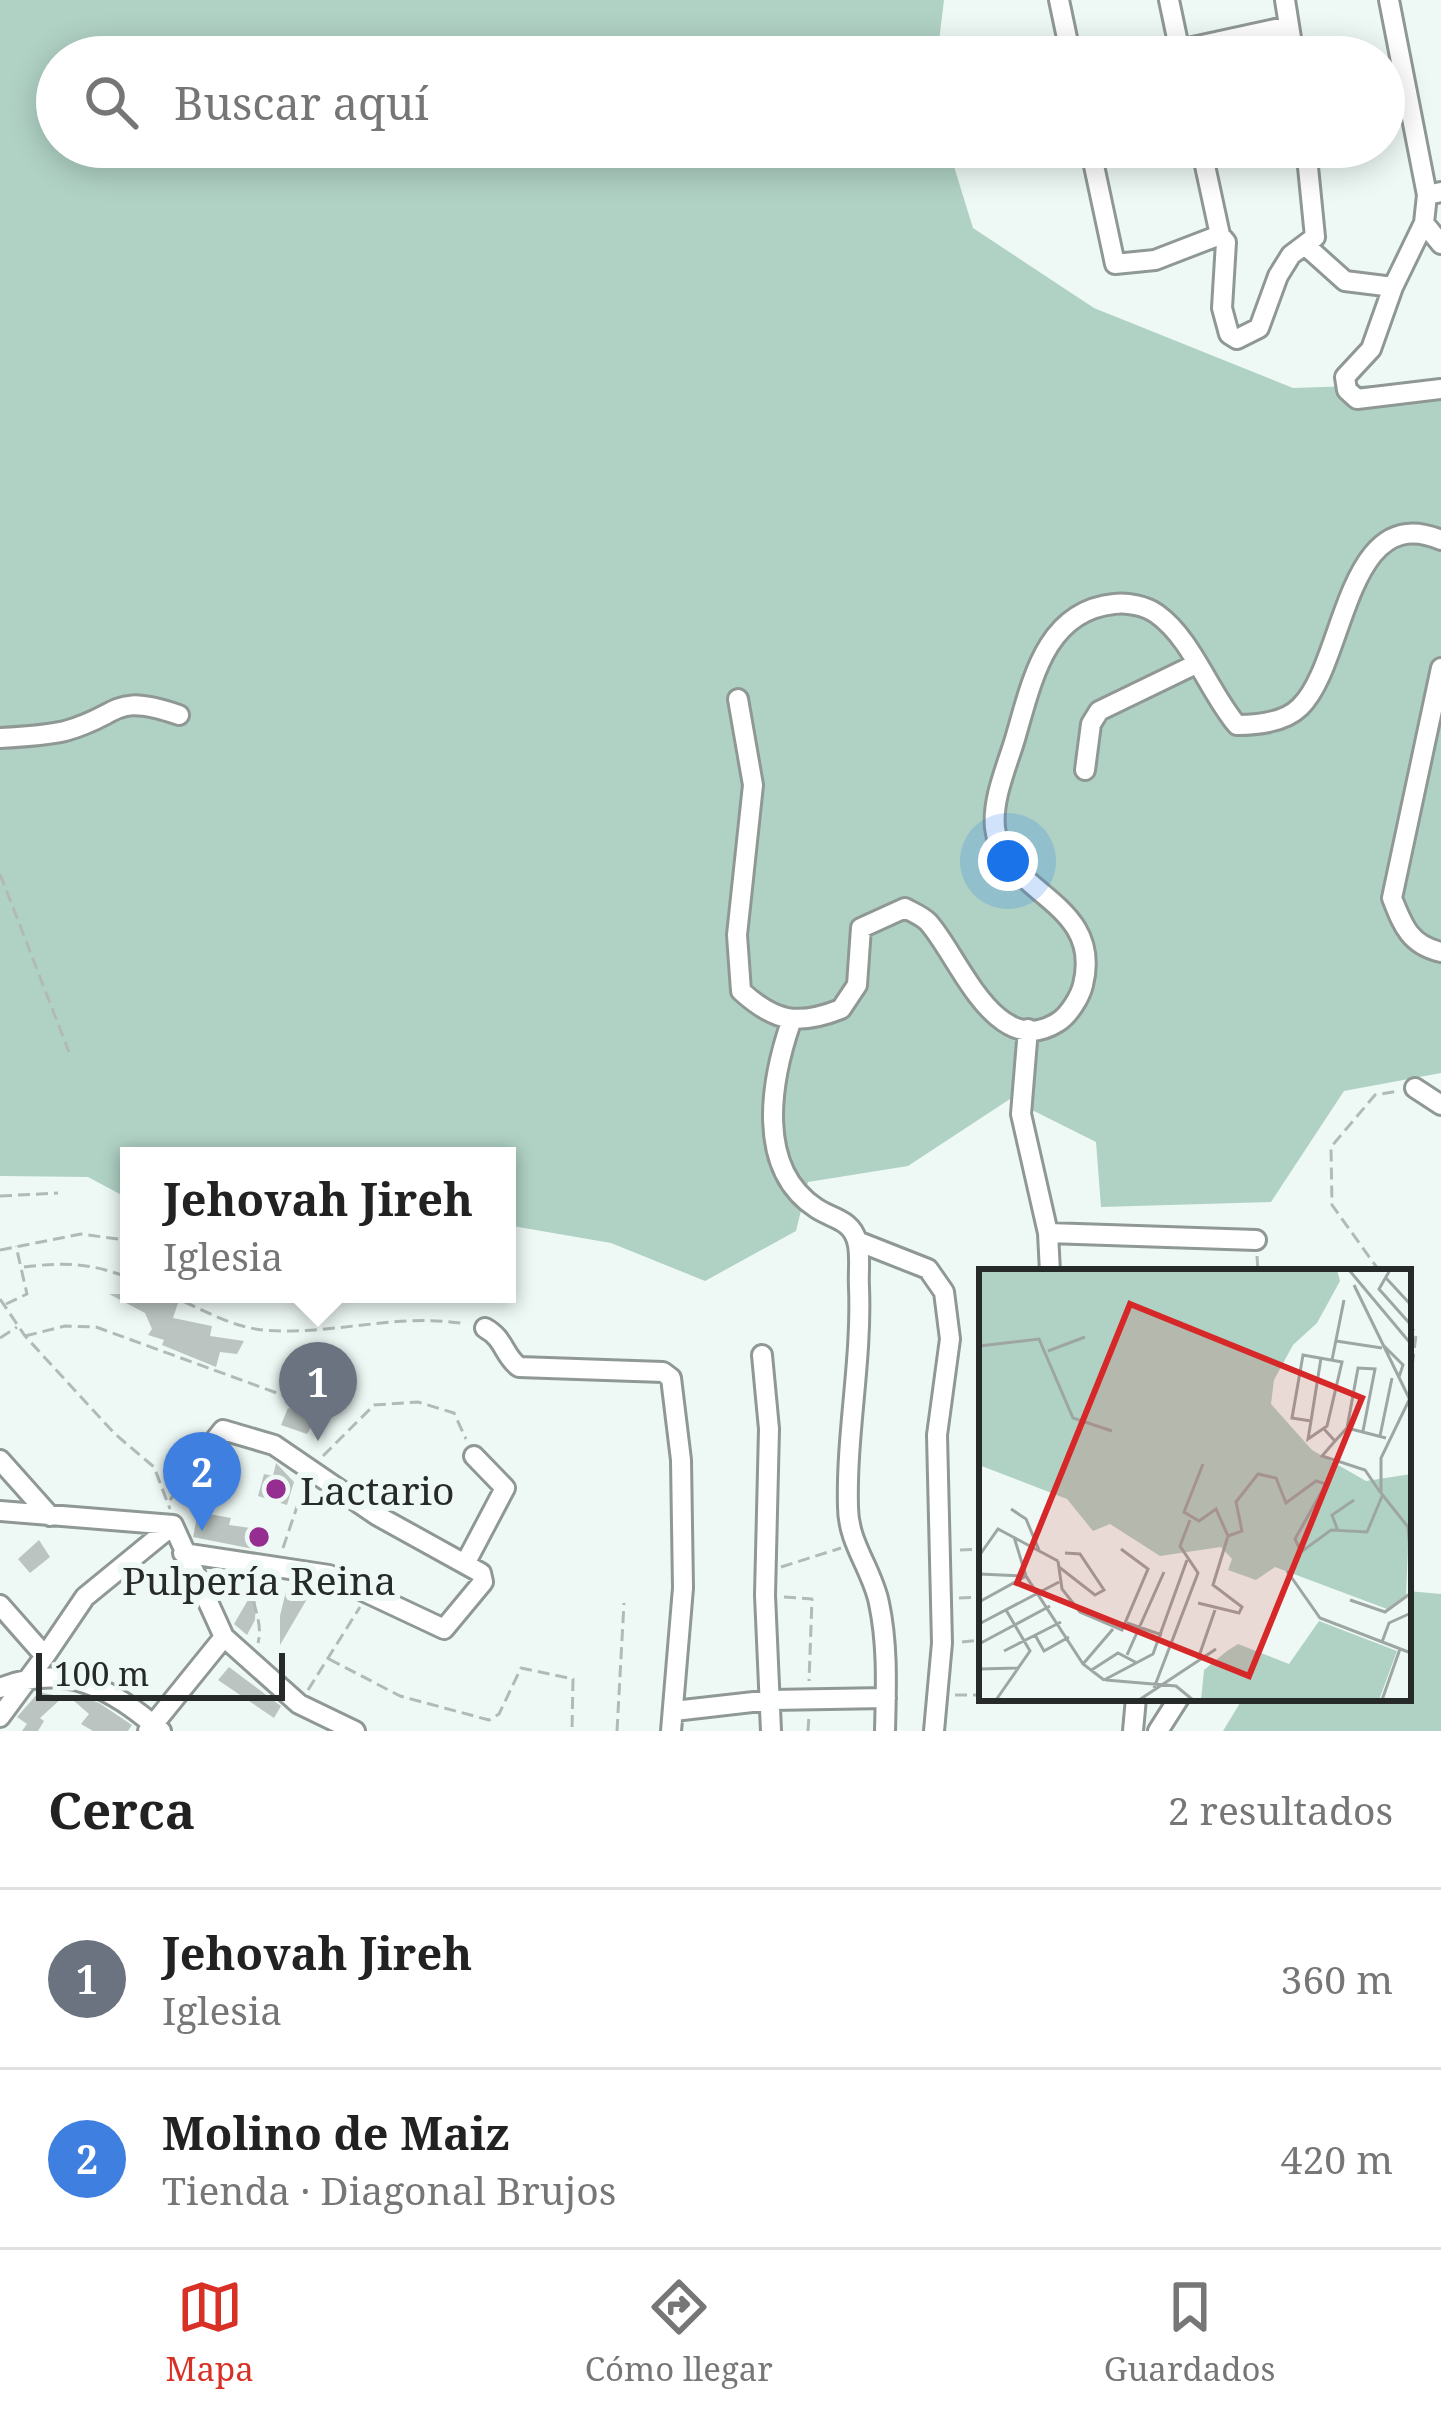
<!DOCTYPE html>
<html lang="es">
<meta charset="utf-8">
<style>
:root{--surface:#fff;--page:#f2f2f2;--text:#222;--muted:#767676;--line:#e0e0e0;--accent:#d93025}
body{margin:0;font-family:"Noto Serif",serif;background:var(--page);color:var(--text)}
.scale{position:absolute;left:36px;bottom:30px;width:249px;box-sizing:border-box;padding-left:12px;border:6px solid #262a29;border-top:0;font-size:33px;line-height:42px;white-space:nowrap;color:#262a29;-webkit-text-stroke:9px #eef9f5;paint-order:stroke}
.you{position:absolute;left:1008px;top:861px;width:42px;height:42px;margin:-30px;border:9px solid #fff;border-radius:50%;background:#1a73e8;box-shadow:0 0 0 18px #1a73e833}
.badge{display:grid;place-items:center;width:78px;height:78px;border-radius:50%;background:var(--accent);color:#fff;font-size:39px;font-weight:700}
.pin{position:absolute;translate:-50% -99px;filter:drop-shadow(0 3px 6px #0008)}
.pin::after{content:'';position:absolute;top:63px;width:42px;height:36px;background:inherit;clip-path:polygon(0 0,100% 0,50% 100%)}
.popup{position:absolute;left:120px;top:1147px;width:396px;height:156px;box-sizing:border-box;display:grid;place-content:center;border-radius:0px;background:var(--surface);filter:drop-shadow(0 3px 9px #0005);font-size:39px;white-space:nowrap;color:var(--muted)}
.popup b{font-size:45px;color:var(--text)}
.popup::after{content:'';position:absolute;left:50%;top:100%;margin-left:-24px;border:24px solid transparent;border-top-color:var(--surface)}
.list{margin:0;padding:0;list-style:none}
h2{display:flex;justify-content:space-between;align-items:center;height:156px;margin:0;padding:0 48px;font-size:51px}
h2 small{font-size:39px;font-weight:400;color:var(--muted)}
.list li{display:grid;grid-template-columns:78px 1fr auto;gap:36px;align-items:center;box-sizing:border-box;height:180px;padding:0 48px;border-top:3px solid var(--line)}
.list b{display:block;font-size:45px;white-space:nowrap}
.list p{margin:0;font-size:39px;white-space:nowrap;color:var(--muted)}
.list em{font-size:39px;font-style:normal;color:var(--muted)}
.icon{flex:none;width:66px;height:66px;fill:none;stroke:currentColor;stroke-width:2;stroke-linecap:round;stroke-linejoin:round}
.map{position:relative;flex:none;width:1441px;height:1731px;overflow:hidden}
.search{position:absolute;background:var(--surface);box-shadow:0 6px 30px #0003;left:36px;right:36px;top:36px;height:132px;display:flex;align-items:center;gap:30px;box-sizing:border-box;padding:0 42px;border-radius:66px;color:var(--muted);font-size:45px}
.sheet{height:516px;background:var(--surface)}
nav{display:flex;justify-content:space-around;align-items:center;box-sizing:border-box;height:168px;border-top:3px solid var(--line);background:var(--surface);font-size:33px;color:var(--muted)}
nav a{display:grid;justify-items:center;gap:6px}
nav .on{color:var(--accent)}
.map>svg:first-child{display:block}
.green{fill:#b0d2c5}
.building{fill:#bbc4c1}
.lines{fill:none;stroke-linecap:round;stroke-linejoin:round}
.minor-casing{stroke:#8f9894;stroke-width:24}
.path{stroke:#b1bab7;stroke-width:3;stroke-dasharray:12 6;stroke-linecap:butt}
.minor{stroke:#fff;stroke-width:18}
.poi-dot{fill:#962d90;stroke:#eef9f5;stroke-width:4.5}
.labels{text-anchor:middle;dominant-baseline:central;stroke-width:12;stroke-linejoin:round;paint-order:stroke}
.poi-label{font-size:39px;fill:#262a29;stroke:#eef9f5;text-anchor:start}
.inset-road{fill:none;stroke:#9ea6a3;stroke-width:3}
.view{fill:#d62828;fill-opacity:0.15;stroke:#d62828;stroke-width:6}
.inset-edge{fill:none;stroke:#262a29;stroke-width:6}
</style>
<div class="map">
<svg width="1441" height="1731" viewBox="0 0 1441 1731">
<rect width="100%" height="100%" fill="#eef9f5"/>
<!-- green -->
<path class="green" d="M0,0H944L937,57H57V147H948L973,228L1094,308L1293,388L1441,383V1073L1344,1091L1271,1202L1101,1207L1096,1142L1010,1099L908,1166L808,1182L796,1231L705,1281L611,1243L507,1225V1156H129V1199L88,1177L0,1176Z
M1408,1591L1441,1594V1731H1223L1243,1698H1408Z"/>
<!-- building -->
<path class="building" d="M109,1294H181L173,1318L212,1326L210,1336L244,1341L237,1354L220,1352L216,1367L162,1345L164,1340L148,1335L152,1329L145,1313Z
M288,1408L316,1418L307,1434L281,1425Z
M276,1463L294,1482L287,1505L258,1496L264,1474L273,1476Z
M198,1512L231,1518L229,1525L266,1530L263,1551L193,1537Z
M39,1540L50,1557L30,1573L18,1559Z
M256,1586L255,1620L247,1635L234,1624Z
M286,1591L307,1599L280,1645V1616Z
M229,1667L281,1706L274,1718L218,1680Z
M39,1692L63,1697L40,1718L44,1721L38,1731H22L27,1724L17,1717Z
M78,1695L99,1703L132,1725L128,1731H93L81,1724L89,1714L73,1700Z"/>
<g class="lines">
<defs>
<path id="minor" d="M1059,0L1071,57
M1169,0L1181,57
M1285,0L1294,57
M1389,0L1427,195
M1179,50L1289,26
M1090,147L1115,264L1155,260L1220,235L1226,242L1222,308L1229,334L1237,339L1259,328L1278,276L1291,255L1315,237L1306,147
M1201,147L1220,235
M1424,223L1441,244
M1306,246L1345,281L1393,287L1424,223L1427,195L1441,192
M1393,287L1371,349L1345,377L1347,390L1357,399L1441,389
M1441,668L1392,898C1403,926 1410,945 1441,952
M738,699L753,785L737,935L741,991C775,1022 798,1026 841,1009L857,985L861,928L905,908C912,912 922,916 928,922C958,954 995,1062 1058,1022C1069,1015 1080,997 1083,985C1104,900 1002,894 995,828C992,799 1007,766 1015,739C1032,681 1045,611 1114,604C1127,602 1146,606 1157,614C1192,639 1209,692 1237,725C1257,725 1284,723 1300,707C1346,663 1345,499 1441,540
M0,738C19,737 48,735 65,731C123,715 111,692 179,715
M1085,770L1091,724L1099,711L1194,665
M791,1022C771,1080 755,1168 816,1208C832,1219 851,1219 857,1241C861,1254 858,1273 859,1287C862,1361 846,1434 848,1507C848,1543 872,1569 879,1603C888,1646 886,1687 885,1731
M1028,1029L1021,1114L1048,1233L1050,1272
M1415,1088L1441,1105
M1048,1233L1256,1240
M857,1241L928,1269L944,1292L950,1339L937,1435L942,1643L934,1731
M485,1328C505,1339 503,1355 519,1367L663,1372L671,1378L681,1460L683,1588L671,1731
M762,1355L769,1429L765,1595L771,1731
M0,1460L50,1516
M0,1511L173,1525
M173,1525L224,1637L299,1704L355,1731
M183,1553L329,1575L444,1629L483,1582L481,1573L378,1516L274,1445L223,1430L190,1471
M466,1562L505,1488L474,1456
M0,1605L45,1656L0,1717
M45,1656L85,1597L173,1525
M0,1688C66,1662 109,1687 161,1731
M674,1711L771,1700L886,1698
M148,1731L224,1637
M1133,1731L1136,1698
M1158,1731L1179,1698"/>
</defs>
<!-- minor casing -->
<use href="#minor" class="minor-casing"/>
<!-- path -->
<path class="path" d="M0,874L69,1052
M0,1196L58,1193
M0,1250L81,1234L125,1240
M1257,1256L1258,1272
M24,1267C64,1262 92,1263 129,1278
M1380,1272L1332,1205L1331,1147L1375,1095L1399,1091
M168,1294C197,1307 231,1327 263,1330C332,1336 398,1312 466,1324
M0,1299L25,1336L115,1434L154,1467L170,1509
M6,1304L27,1294L16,1246
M1408,1320L1416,1335L1408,1399
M25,1336L65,1326L96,1327L329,1412
M0,1338L17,1327
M981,1362H982
M323,1456L374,1405L418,1402L454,1413L466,1439
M170,1500L182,1483
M283,1548L303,1489
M960,1550L982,1549
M781,1567L841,1548
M253,1584C249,1602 264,1620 258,1643
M784,1597L812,1599L809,1681
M959,1598L982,1597
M962,1642L982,1640
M329,1659L400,1696L489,1720L499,1714L521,1668L573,1679L572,1731
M308,1690L360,1607
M955,1695H982
M617,1731L624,1603
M808,1731L809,1715"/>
<!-- minor -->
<use href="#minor" class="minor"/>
</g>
<!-- markers -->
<g class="poi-dot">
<circle cx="276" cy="1489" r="12"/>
<circle cx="259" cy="1537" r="12"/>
</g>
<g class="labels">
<!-- poi labels -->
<g class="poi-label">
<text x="300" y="1489">Lactario</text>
<text x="259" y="1579" text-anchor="middle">Pulpería Reina</text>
</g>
</g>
<!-- overview -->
<g transform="translate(979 1269)">
<rect width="432" height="432" fill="#eef9f5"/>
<path d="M0,1H358L361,12L338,54L314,76L295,111L292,135L333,181L387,212L432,205L427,328L408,340L296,298L277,311L249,301L253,290L242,278L181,287L131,255L114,262L88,230L0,196ZM340,352L418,382L400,431H222L225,401L248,382L259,375L310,395Z" fill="#b0d2c5"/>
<path class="inset-road" d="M370,1L432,75M411,1L400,20L432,56M407,9L432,36M375,16L431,131M357,72L403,79M0,77L60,70L94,149L133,162M405,77L424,96L420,108M69,82L106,68M324,86L363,93L348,157L329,170L332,152L313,149ZM353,91L365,31M432,127L402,189V224L429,258L432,291M332,152L342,89M368,159L379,99L396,100L384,162M345,160L356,172L368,159L407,169M401,167L413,109M356,172L343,187L386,201L401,223M224,195L205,243L220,252L237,240L249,267M32,240L47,250L60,281M359,262L353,246L375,231M35,268L47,307L104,395L125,411M0,287L19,260L79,292M79,292L83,320L101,343L143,361L169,300L142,280M80,298L116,326L125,321L101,285L86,284M308,302L341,349L432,384M0,305L45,307M371,331L406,343L432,324M0,333L47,307M219,334L260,344L263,338L234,316L249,267L263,262L257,233L279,205L297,209L307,234L337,212L347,215L316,270L322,283L352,261L388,263L404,225M148,354L183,366M0,355L80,313M56,366L65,382L90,368M403,373L410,354L432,344M0,375L71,337M25,382L82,353M148,386L185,303M219,390L236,341M104,395L134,360M0,400L39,399M111,402L139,384L158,394M125,411L174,385L208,291M127,411L197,417L214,431M175,419L219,304L201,277L211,251M17,431L51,382L27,341M160,431L237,380M403,431L421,380"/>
<path class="view" d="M151,35L383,129L270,407L38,314Z"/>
<rect width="432" height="432" class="inset-edge"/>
</g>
</svg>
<div class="scale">100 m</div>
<div class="you"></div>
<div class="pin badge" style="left:318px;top:1441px;background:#6b7280">1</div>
<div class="popup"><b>Jehovah Jireh</b>Iglesia</div>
<div class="pin badge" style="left:202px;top:1531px;background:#3f7fe0">2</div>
<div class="search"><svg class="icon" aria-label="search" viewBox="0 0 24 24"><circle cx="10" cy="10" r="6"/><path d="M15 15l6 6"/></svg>Buscar aquí</div>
</div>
<section class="sheet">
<h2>Cerca<small>2 resultados</small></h2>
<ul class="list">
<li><span class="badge" style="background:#6b7280">1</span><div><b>Jehovah Jireh</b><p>Iglesia</p></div><em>360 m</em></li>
<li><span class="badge" style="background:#3f7fe0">2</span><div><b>Molino de Maiz</b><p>Tienda · Diagonal Brujos</p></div><em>420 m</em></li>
</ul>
</section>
<nav>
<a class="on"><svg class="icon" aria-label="map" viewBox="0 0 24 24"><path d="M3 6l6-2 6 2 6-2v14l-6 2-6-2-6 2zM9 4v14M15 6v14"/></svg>Mapa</a>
<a><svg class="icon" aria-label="directions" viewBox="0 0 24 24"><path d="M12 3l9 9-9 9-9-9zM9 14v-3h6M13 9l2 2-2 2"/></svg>Cómo llegar</a>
<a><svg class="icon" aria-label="saved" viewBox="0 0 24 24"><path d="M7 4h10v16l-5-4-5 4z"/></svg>Guardados</a>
</nav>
